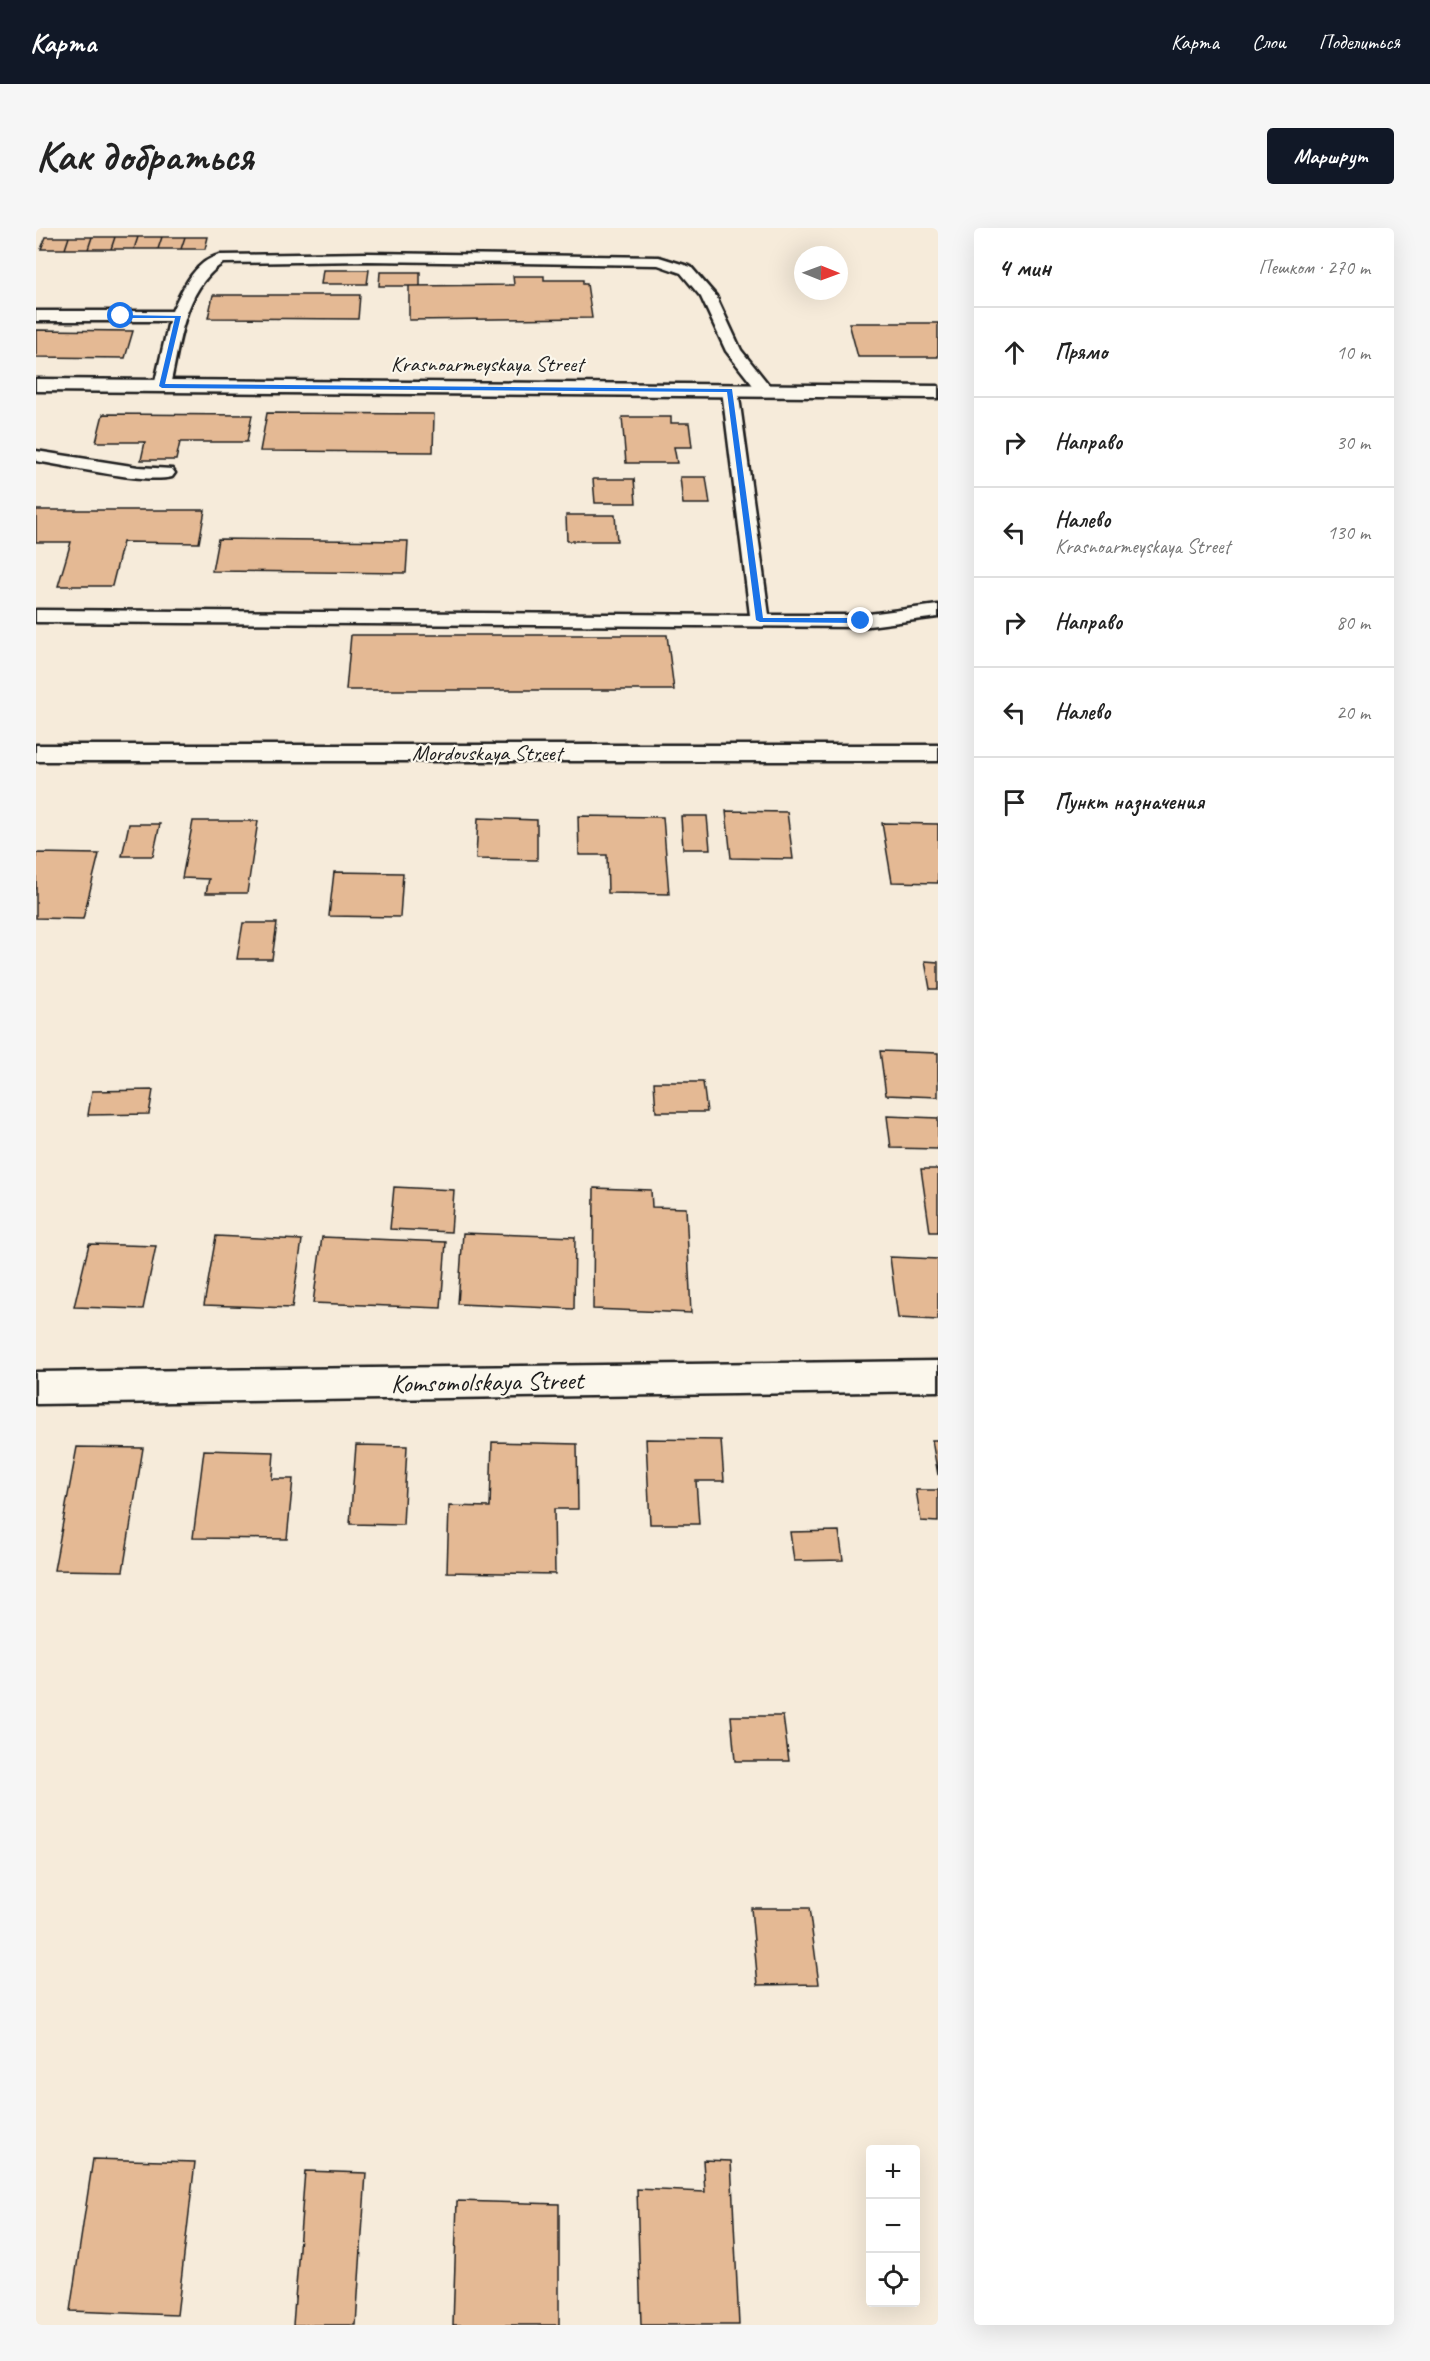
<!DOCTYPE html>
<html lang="ru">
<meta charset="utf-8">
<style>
:root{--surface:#fff;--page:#f6f6f6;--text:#222;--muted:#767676;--line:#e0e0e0;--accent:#111827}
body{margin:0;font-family:Caveat,sans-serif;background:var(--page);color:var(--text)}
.controls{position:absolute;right:18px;bottom:18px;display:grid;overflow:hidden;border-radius:6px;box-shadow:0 6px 24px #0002}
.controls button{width:54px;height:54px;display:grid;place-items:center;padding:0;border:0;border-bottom:2px solid var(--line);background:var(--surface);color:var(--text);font:30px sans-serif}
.compass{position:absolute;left:758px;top:18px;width:54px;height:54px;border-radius:50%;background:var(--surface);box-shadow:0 6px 24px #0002;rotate:91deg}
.stop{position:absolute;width:18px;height:18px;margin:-14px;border:4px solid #1a73e8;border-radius:50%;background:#fff}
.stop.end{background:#1a73e8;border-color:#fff;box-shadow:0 2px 6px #0008}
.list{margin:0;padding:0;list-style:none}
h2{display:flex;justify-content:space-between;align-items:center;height:78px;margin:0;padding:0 24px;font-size:26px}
h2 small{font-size:20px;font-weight:400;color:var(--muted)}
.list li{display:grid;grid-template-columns:39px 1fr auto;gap:18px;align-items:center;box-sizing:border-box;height:90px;padding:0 24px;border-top:2px solid var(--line)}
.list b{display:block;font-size:22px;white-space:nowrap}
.list p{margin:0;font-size:20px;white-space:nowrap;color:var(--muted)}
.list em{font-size:20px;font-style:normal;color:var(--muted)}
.icon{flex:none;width:33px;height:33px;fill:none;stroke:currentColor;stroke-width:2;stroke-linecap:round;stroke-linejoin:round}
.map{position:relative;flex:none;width:902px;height:2097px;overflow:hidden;border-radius:6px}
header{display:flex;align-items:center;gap:36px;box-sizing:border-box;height:84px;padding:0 30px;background:var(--accent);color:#fff}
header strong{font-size:28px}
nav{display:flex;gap:33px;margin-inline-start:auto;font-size:21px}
.intro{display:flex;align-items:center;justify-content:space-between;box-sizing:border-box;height:144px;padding:0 36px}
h1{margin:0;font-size:42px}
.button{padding:15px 27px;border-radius:6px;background:var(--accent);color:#fff;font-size:21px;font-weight:700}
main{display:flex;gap:36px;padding:0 36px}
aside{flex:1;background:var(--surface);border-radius:6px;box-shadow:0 6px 24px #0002}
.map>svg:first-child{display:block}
.building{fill:#e4b994;stroke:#1c1c1c;stroke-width:1.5}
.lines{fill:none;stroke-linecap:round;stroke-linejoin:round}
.lane-casing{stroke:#1c1c1c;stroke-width:5}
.street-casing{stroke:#1c1c1c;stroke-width:5}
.lane{fill:#fbf7ec;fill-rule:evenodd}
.street{fill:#fbf7ec;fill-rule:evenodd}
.route{fill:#1a73e8}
.labels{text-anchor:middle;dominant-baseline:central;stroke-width:4.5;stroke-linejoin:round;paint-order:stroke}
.far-street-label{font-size:22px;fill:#1c1c1c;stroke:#fbf7ec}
.street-label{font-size:26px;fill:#1c1c1c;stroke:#fbf7ec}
</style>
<header>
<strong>Карта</strong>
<nav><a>Карта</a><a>Слои</a><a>Поделиться</a></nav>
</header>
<div class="intro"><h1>Как добраться</h1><a class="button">Маршрут</a></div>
<main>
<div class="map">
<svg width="902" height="2097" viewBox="0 0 902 2097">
<rect width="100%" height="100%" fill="#f6ebda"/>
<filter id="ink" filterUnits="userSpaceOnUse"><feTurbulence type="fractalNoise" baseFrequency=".0167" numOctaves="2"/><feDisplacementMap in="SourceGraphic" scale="12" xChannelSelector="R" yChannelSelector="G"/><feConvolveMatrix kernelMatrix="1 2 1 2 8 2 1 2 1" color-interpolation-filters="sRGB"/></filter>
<g filter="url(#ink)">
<!-- building -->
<path class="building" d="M10,9H33L29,21H5Z
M33,9H56L52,21H29Z
M56,9H79L75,21H52Z
M79,9H102L98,21H75Z
M102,9H126L122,21H98Z
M126,9H149L145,21H122Z
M149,9H172L169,21H145Z
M287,42H333L331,56H285Z
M344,44H384V58H343Z
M477,48H508V52H547V56H551L556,90L373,92V58L478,57Z
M177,67H324L322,91L172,90Z
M813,95H902V129H822Z
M0,102L97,103L89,130L0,129Z
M231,185L398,186L397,224L224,223Z
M67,186L216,187L211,214H144L140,232H105L109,214H60Z
M586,189H635V195H653L656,219H638L641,235H590Z
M644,249H670L674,276H647Z
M557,251H598L600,275H559Z
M0,282H169L163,315L87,314L76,358H22L35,314H0Z
M530,287H579L581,313H531Z
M182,311L372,313L370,345L176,343Z
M315,407H631L638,462H310Z
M690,583L751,584L757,631L695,630Z
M542,588L627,589L633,666L572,665L571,627H543Z
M645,588H671L674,621H647Z
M442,590L501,592V632L440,631Z
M157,593H222L211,665H170L173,651L146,650Z
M846,595L902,596V655L856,654Z
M93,596H124L117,628H86Z
M0,625L63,626L47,691L0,690Z
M298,644L367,645L364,689L293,688Z
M207,695H241L236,731H201Z
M889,733L902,734V761H894Z
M844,823L902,825V869L850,867Z
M618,854H667L671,884H620Z
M117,862L113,886L52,887L56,863Z
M851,888L902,890V921L855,920Z
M885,941H902V1004H894Z
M358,959L418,962L415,1004L354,1001Z
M558,960L615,962L616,979L650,980L655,1085L557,1081Z
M427,1005L539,1009L538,1081L422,1076Z
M180,1008L266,1012L256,1080L168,1077Z
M286,1009L410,1014L405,1080L277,1075Z
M53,1016L120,1018L107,1081L38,1079Z
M854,1029L902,1031V1092L862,1090Z
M610,1211L685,1212L688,1253H660L663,1296H614Z
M896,1212H902V1247Z
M456,1214L541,1216L542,1281H518L519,1346L411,1344L413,1278L454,1279Z
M320,1217L371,1218L367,1297L314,1296Z
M41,1219L107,1220L87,1343L18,1342Z
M168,1222L238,1224L236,1251H257L251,1311L157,1310Z
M880,1262H902V1294L885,1293Z
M803,1303L807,1332L758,1333L754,1304Z
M695,1488H747L753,1533H699Z
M715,1680H773L783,1756L722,1757Z
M57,1931L159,1934L141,2087L34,2083Z
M667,1932L695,1933L703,2097H605L601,1961L669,1964Z
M269,1943L330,1945L320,2097H257Z
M421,1973L523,1976V2097H417Z"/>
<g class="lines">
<defs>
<path id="lane" d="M332,25L623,29L655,39L680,68L705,122L737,162L735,165H723L690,123L665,69L645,45L622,37L332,33L187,35C147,62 144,115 134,158L126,163L118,158L133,93H0V83H136C146,62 158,33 184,27Z
M694,157L702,162L733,387H825L902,377V389L825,399L0,394V382L714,387L686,162Z
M0,223L102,239L136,241L139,245L136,249C107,256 33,238 0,233Z"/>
<path id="street" d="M0,151L902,158V170L0,163Z
M0,517H902V533H0Z
M902,1133V1163L0,1176V1144Z"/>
</defs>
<!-- lane casing -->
<use href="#lane" class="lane-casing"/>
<!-- street casing -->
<use href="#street" class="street-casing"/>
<!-- lane -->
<use href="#lane" class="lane"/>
<!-- street -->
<use href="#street" class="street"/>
</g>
</g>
<!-- route -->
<path class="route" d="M83,87L145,88L129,156L696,161L727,390H825L829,393L825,395L724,394L720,392L691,164L126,160L123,158L139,90H85Z"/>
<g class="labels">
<!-- far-street labels -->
<g class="far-street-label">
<text x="451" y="136">Krasnoarmeyskaya Street</text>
<text x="451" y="525">Mordovskaya Street</text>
</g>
<!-- street labels -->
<g class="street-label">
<text transform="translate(451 1154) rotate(-1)">Komsomolskaya Street</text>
</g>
</g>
</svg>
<div class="controls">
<button>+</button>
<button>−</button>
<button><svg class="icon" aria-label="locate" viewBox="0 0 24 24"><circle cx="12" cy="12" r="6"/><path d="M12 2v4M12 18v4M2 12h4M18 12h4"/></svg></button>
</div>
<svg class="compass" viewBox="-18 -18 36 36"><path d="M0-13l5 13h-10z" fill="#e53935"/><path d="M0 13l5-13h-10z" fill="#767676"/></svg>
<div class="stop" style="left:85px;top:88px"></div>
<div class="stop end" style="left:825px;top:393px"></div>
</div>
<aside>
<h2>4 мин<small>Пешком · 270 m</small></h2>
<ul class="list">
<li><svg class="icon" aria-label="ahead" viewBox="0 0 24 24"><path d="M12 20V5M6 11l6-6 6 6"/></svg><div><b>Прямо</b></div><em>10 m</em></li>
<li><svg class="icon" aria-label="right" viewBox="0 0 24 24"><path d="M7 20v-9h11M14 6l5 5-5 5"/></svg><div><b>Направо</b></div><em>30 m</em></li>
<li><svg class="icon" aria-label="left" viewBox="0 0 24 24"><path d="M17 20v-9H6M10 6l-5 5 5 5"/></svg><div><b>Налево</b><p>Krasnoarmeyskaya Street</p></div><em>130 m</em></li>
<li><svg class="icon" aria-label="right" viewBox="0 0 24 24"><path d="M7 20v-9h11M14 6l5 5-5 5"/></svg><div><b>Направо</b></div><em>80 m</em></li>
<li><svg class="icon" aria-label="left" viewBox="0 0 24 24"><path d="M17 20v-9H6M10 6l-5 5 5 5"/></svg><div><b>Налево</b></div><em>20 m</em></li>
<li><svg class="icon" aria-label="arrive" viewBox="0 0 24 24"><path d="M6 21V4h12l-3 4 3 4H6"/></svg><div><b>Пункт назначения</b></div></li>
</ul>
</aside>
</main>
